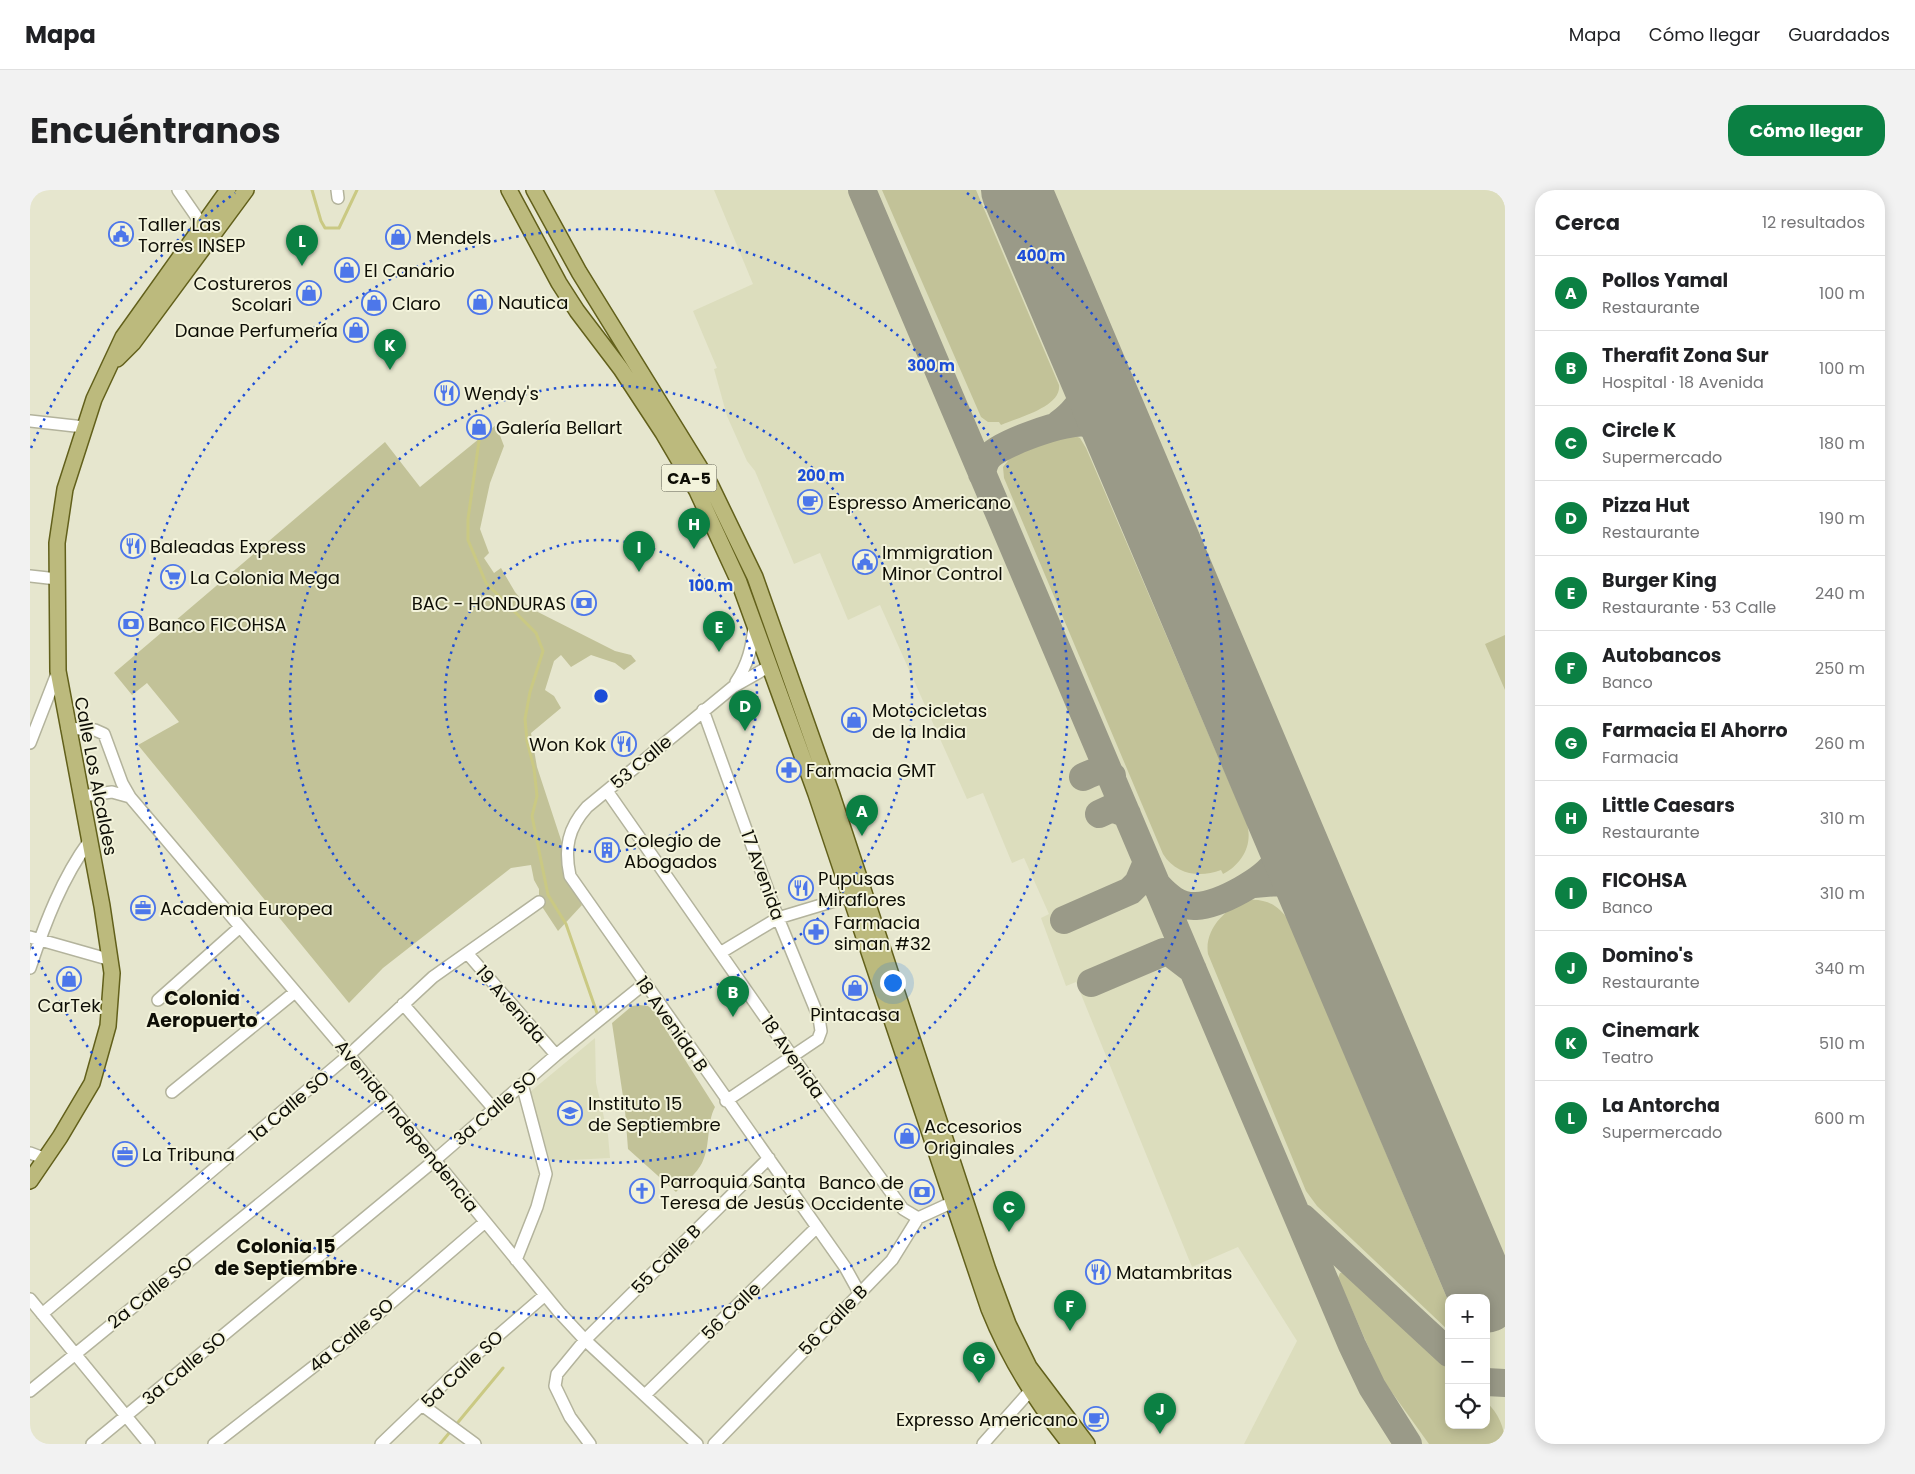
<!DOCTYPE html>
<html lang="es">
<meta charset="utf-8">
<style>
:root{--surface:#fff;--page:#f2f2f2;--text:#202124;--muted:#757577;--line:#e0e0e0;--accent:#0b8043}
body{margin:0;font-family:Poppins,sans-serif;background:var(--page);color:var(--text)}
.controls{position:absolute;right:15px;bottom:15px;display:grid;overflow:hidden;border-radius:10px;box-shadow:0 2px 12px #0003}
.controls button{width:45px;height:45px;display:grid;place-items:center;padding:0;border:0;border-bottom:1px solid var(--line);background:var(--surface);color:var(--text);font:25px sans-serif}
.you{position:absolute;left:862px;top:792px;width:18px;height:18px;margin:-12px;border:4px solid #fff;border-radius:50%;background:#1a73e8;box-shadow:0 0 0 8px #1a73e833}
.badge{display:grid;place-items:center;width:32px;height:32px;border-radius:50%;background:var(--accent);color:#fff;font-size:16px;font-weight:700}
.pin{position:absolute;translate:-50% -41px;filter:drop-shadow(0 1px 2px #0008)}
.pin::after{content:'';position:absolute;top:26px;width:18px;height:15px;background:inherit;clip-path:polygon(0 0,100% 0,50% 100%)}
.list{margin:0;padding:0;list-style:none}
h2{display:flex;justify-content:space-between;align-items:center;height:65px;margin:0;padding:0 20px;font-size:21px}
h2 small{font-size:16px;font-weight:400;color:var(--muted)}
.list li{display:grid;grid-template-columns:32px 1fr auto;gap:15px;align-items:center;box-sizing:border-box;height:75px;padding:0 20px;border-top:1px solid var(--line)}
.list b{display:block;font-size:19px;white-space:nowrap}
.list p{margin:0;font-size:16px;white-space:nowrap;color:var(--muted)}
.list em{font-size:16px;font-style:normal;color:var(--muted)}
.icon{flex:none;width:28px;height:28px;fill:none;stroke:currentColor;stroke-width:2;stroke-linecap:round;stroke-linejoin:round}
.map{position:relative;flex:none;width:1475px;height:1254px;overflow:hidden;border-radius:20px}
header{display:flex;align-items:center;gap:30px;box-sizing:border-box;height:70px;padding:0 25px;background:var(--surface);border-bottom:1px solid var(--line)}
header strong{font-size:24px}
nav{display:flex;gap:28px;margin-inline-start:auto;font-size:18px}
.intro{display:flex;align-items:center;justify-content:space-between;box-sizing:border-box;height:120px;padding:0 30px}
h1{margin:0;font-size:35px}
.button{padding:12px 22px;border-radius:20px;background:var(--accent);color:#fff;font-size:18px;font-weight:700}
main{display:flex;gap:30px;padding:0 30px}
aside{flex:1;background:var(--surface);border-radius:20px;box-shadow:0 2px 12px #0003}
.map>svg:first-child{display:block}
.built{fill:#dcddbd;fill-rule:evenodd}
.green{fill:#c2c298}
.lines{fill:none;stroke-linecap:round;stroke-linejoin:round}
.stream{stroke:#cac983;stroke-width:3}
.taxiway{stroke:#9a9a88;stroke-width:28}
.runway{stroke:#9a9a88;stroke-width:70}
.minor-casing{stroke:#b3b39c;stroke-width:14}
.major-casing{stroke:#62601b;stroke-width:18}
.minor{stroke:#fff;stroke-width:11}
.major{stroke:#bcba7d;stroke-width:15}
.ring{fill:none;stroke:#1d4ed8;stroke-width:2.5;stroke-dasharray:2.5 5}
.labels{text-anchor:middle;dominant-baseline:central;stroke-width:4;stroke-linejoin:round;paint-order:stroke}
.shield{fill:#f3f3db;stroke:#535346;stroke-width:1}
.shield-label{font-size:16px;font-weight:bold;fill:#0e0e06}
.poi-label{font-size:18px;fill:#0e0e06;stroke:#f3f3db;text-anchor:start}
.street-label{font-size:18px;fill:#0e0e06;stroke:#f3f3db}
.neighbourhood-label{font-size:19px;font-weight:bold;fill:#0e0e06;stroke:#f3f3db}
.centre{fill:#1d4ed8;stroke:#f3f3db;stroke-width:2.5}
.ring-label{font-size:15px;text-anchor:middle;font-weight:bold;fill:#1d4ed8;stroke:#f3f3db;stroke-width:4;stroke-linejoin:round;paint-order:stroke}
</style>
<header>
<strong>Mapa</strong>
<nav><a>Mapa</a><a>Cómo llegar</a><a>Guardados</a></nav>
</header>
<div class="intro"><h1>Encuéntranos</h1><a class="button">Cómo llegar</a></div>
<main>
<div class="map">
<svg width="1475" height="1254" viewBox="0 0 1475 1254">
<rect width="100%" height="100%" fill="#e6e6ce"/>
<!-- built -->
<path class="built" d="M684,0H1475V1254H1214L1267,1151L1208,1057L1162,1077L1046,792L1036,796L1011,728L1019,724L994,668L982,673L953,603L937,609L850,415L818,430L790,363L764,374L725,281L717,271L697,226L684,179L687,178L663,121L723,94ZM1419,1108H1456V1235H1419Z
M565,848L566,893L578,945L580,968L520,971L500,902Z"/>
<!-- green -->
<path class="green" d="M852,0H946L1029,195C1032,217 987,228 971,235L969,232H958L951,227Z
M466,235L474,256L460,293L450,339L459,363L454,368L464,383L471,378L485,402L498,417L585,461L601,465L606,471L594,480L585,473L561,465L541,477L531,465L524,471L515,500L524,506L531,518L501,543L507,577L532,653L535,684L552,715L528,741L509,712V699L504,690L501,675L481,678L353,778L319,813L108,555L149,532L117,493L102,505L84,483L355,252L390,297Z
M1036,242L1050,248L1056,258L1217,634C1223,655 1212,674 1193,684L1191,680C1170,688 1146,685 1133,664L974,288L973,277L981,267L990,262L989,259Z
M1475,445V500L1455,454Z
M1217,710C1235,708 1249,715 1258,730L1419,1113V1141L1287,1016L1276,1001L1178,764C1174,739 1196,718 1217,710Z
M609,815L618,816L624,821L685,917C676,934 681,955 672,973C667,983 654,994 646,1002L598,959L595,920L582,833L602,816Z
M1316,1082L1419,1178V1235H1456V1212C1468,1222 1475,1238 1475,1254H1399L1353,1190L1308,1088L1310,1083Z"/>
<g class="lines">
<!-- stream -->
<path class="stream" d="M282,0L291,31L295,38H309L327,0
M449,251L438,329V350L456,393L506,443L513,461L500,502L495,529L497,551L504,578L507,606L502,626L518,705L536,734L567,823
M410,1254L473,1178"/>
<!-- taxiway -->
<path class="taxiway" d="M832,0L1322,1155L1342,1197L1378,1254
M1029,234C1062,209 1059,192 1052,155
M952,284C953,279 954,273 957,269C967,254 1038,229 1056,233C1073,237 1084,249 1097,261
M1053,587C1064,582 1072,577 1082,586
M1069,624L1082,618L1097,624
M1224,694L1249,692L1287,709
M1127,695C1137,706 1149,717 1166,716C1189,715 1236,690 1247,670C1254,658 1253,643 1253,629
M1034,730L1100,701L1108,693L1117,672
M1061,793L1134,762L1142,764L1163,780
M1273,1028L1419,1163
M1456,1192L1475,1193"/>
<!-- runway -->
<path class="runway" d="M986,0L1455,1108"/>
<defs>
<path id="minor" d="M148,0L177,42
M307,0L308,8
M0,231L54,237
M0,386L27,389
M740,476L703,497L557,617C538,638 534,658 540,686L815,1077L830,1104
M706,492C718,474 722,457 724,437
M673,520L748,728L789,828L791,841L788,849L696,911
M37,538L65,540L74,544L92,593L100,607L319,865L529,1122L555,1150L667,1254
M0,553L28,481
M577,601L762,866L873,1019L888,1028
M52,606L82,602L100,607
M0,747L81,770
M437,763L526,865
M690,763L748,728L821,706
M0,778C15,733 32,688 60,650
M128,810L210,737
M373,814L463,918
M142,902L265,802
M0,963L16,969
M486,1070L507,1017L516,984L492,894
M0,1109L119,1254
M12,1124L319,865L403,787L509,712
M0,1201L357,910
M615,1205L787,1037
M392,1215L445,1254
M62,1254L405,970L526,865L614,794
M184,1254L319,1149L455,1032
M351,1254L426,1182L515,1105
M560,1254L540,1227L525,1196L527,1184L555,1150L739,968
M684,1254L862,1070L888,1028L923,1012
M953,1254L1000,1201"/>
<path id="major" d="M479,0L529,93L547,121L591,179L633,243L667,301L709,392L786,604L959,1119C979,1169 1006,1212 1040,1254
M504,0L549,82L680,294L725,387L802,605L958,1080L978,1134L999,1177L1057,1254
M87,169L103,153L216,0
M0,991L30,947L62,893L78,836L82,783L72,716L28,481L27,353L35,299L64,209L93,147L198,0"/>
</defs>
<!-- minor casing -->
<use href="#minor" class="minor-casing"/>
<!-- major casing -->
<use href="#major" class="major-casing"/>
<!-- minor -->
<use href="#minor" class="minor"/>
<!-- major -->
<use href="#major" class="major"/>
</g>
<!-- distance rings -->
<g class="ring">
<circle cx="571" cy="506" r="156"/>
<circle cx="571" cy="506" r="311"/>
<circle cx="571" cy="506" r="467"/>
<path d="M1 258A622 622 0 0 1 205 3M937 3A622 622 0 1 1 1 754"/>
</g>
<!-- icons -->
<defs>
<symbol id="civic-ring" viewBox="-11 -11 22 22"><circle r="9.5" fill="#f3f3db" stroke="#4d77ea" stroke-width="1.5"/><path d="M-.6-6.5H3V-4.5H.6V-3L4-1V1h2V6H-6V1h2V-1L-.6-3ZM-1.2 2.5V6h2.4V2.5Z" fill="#4d77ea"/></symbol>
<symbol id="shop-ring" viewBox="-11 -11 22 22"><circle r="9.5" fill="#f3f3db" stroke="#4d77ea" stroke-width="1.5"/><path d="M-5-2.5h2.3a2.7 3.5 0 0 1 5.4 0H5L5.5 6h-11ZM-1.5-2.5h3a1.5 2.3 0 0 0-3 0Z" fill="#4d77ea"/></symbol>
<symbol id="restaurant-ring" viewBox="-11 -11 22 22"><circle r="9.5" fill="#f3f3db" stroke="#4d77ea" stroke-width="1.5"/><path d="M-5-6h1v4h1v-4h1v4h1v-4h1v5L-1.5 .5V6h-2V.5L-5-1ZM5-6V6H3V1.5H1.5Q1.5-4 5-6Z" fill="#4d77ea"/></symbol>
<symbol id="cafe-ring" viewBox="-11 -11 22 22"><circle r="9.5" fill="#f3f3db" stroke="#4d77ea" stroke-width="1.5"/><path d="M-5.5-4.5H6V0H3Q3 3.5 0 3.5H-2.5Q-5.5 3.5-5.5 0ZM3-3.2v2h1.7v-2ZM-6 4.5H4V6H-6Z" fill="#4d77ea"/></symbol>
<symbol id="supermarket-ring" viewBox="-11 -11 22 22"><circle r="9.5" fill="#f3f3db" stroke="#4d77ea" stroke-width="1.5"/><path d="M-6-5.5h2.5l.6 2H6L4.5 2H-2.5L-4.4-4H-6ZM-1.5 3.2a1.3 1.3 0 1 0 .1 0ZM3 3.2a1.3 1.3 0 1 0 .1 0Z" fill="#4d77ea"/></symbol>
<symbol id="bank-ring" viewBox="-11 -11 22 22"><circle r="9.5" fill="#f3f3db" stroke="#4d77ea" stroke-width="1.5"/><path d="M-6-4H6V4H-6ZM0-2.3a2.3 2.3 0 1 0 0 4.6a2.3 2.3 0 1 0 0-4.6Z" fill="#4d77ea"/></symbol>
<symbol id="pharmacy-ring" viewBox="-11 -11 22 22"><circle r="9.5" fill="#f3f3db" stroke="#4d77ea" stroke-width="1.5"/><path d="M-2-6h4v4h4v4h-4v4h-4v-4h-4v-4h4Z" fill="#4d77ea"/></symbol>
<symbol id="building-ring" viewBox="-11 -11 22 22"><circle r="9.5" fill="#f3f3db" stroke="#4d77ea" stroke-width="1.5"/><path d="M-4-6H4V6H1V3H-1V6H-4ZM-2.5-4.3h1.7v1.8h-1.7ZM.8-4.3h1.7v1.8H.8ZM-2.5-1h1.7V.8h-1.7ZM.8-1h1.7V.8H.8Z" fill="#4d77ea"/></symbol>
<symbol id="office-ring" viewBox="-11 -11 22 22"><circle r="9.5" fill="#f3f3db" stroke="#4d77ea" stroke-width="1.5"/><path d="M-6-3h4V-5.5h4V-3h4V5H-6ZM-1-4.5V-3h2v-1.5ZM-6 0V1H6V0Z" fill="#4d77ea"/></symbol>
<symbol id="school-ring" viewBox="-11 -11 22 22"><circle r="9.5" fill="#f3f3db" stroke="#4d77ea" stroke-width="1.5"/><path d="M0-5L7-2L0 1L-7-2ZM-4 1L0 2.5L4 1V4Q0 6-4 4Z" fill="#4d77ea"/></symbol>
<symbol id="church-ring" viewBox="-11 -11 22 22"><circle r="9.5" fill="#f3f3db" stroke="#4d77ea" stroke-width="1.5"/><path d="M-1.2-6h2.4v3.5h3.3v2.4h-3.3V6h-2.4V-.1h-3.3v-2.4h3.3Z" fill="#4d77ea"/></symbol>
</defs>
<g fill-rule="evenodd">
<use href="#civic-ring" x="77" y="30" width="28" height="28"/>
<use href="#shop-ring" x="354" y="33" width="28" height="28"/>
<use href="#shop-ring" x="303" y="66" width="28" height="28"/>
<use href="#shop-ring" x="265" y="89" width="28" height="28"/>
<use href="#shop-ring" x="436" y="98" width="28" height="28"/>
<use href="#shop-ring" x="330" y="99" width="28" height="28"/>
<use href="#shop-ring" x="312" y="126" width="28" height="28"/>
<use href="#restaurant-ring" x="403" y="189" width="28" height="28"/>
<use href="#shop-ring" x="435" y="223" width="28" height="28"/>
<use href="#cafe-ring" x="766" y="298" width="28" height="28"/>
<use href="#restaurant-ring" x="89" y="342" width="28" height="28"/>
<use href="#civic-ring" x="821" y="358" width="28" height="28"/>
<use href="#supermarket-ring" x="129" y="373" width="28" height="28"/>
<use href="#bank-ring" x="540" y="399" width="28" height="28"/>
<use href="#bank-ring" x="87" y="420" width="28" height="28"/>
<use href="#shop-ring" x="810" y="516" width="28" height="28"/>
<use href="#restaurant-ring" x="580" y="540" width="28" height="28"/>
<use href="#pharmacy-ring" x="745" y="566" width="28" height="28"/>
<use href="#building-ring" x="563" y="646" width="28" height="28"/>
<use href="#restaurant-ring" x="757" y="684" width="28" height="28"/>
<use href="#office-ring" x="99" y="704" width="28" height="28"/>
<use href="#pharmacy-ring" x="772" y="728" width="28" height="28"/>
<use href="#shop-ring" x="25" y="775" width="28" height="28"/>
<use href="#shop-ring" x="811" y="784" width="28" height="28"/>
<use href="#school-ring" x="526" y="909" width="28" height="28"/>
<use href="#shop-ring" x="863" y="932" width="28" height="28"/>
<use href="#office-ring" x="81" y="950" width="28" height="28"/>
<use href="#church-ring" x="598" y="987" width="28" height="28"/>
<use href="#bank-ring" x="878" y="988" width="28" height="28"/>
<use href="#restaurant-ring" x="1054" y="1068" width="28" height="28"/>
<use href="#cafe-ring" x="1052" y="1215" width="28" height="28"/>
</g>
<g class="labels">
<!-- shield labels -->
<rect class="shield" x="631.5" y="274.5" width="55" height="27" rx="4"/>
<g class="shield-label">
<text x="659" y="288">CA-5</text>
</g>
<!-- poi labels -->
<g class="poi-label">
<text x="108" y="34">Taller Las<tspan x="108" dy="21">Torres INSEP</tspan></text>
<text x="386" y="47">Mendels</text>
<text x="334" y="80">El Canario</text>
<text x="262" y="93" text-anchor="end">Costureros<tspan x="262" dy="21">Scolari</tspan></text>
<text x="468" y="112">Nautica</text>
<text x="362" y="113">Claro</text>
<text x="308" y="140" text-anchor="end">Danae Perfumería</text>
<text x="434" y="203">Wendy's</text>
<text x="466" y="237">Galería Bellart</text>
<text x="798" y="312">Espresso Americano</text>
<text x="120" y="356">Baleadas Express</text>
<text x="852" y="362">Immigration<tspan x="852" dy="21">Minor Control</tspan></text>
<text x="160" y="387">La Colonia Mega</text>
<text x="536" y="413" text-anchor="end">BAC - HONDURAS</text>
<text x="118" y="434">Banco FICOHSA</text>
<text x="842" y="520">Motocicletas<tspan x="842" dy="21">de la India</tspan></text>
<text x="576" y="554" text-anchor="end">Won Kok</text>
<text x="776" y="580">Farmacia GMT</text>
<text x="594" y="650">Colegio de<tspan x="594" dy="21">Abogados</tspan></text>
<text x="788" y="688">Pupusas<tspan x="788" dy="21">Miraflores</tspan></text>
<text x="130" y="718">Academia Europea</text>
<text x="804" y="732">Farmacia<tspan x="804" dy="21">siman #32</tspan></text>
<text x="39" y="815" text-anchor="middle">CarTek</text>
<text x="825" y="824" text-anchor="middle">Pintacasa</text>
<text x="558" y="913">Instituto 15<tspan x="558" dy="21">de Septiembre</tspan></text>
<text x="894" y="936">Accesorios<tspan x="894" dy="21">Originales</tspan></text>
<text x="112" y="964">La Tribuna</text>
<text x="630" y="991">Parroquia Santa<tspan x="630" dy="21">Teresa de Jesús</tspan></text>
<text x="874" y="992" text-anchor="end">Banco de<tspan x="874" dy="21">Occidente</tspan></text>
<text x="1086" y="1082">Matambritas</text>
<text x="1048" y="1229" text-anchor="end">Expresso Americano</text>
</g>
<!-- street labels -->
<g class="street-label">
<text transform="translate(611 572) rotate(-40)">53 Calle</text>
<text transform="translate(66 586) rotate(79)">Calle Los Alcaldes</text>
<text transform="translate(733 685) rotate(70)">17 Avenida</text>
<text transform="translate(481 814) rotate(49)">19 Avenida</text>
<text transform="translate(642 834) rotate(55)">18 Avenida B</text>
<text transform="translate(763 867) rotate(55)">18 Avenida</text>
<text transform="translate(259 916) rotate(-40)">1a Calle SO</text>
<text transform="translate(465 918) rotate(-41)">3a Calle SO</text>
<text transform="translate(377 936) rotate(51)">Avenida Independencia</text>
<text transform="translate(636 1069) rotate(-45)">55 Calle B</text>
<text transform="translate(120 1102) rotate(-39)">2a Calle SO</text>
<text transform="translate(701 1121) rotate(-44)">56 Calle</text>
<text transform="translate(803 1130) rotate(-46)">56 Calle B</text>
<text transform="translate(321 1145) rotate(-40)">4a Calle SO</text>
<text transform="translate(154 1178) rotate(-40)">3a Calle SO</text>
<text transform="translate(432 1179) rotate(-43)">5a Calle SO</text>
</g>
<!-- neighbourhood labels -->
<g class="neighbourhood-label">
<text x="172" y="808">Colonia<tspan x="172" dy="22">Aeropuerto</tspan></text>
<text x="256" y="1056">Colonia 15<tspan x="256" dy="22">de Septiembre</tspan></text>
</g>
</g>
<circle cx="571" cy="506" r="8" class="centre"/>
<g class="ring-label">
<text x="1011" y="71">400 m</text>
<text x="901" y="181">300 m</text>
<text x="791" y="291">200 m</text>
<text x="681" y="401">100 m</text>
</g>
</svg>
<div class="controls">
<button>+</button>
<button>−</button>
<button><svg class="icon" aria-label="locate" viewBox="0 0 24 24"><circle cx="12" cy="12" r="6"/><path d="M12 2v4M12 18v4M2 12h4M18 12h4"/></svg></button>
</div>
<div class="you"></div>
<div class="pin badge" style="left:832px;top:646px">A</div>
<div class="pin badge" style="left:703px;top:827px">B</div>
<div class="pin badge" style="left:979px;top:1042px">C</div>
<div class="pin badge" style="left:715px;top:541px">D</div>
<div class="pin badge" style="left:689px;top:462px">E</div>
<div class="pin badge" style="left:1040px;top:1141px">F</div>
<div class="pin badge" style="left:949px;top:1193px">G</div>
<div class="pin badge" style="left:664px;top:359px">H</div>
<div class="pin badge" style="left:609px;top:382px">I</div>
<div class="pin badge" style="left:1130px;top:1244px">J</div>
<div class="pin badge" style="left:360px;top:180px">K</div>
<div class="pin badge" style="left:272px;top:76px">L</div>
</div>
<aside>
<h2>Cerca<small>12 resultados</small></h2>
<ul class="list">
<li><span class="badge">A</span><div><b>Pollos Yamal</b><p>Restaurante</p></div><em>100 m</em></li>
<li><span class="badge">B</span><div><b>Therafit Zona Sur</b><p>Hospital · 18 Avenida</p></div><em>100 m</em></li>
<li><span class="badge">C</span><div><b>Circle K</b><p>Supermercado</p></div><em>180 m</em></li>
<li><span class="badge">D</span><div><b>Pizza Hut</b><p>Restaurante</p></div><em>190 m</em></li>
<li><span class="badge">E</span><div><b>Burger King</b><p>Restaurante · 53 Calle</p></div><em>240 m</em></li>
<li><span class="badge">F</span><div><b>Autobancos</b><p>Banco</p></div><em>250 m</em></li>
<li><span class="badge">G</span><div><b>Farmacia El Ahorro</b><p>Farmacia</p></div><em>260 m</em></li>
<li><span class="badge">H</span><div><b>Little Caesars</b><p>Restaurante</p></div><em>310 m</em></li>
<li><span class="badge">I</span><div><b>FICOHSA</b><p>Banco</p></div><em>310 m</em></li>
<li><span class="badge">J</span><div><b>Domino's</b><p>Restaurante</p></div><em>340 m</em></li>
<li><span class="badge">K</span><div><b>Cinemark</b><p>Teatro</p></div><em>510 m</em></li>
<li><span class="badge">L</span><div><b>La Antorcha</b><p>Supermercado</p></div><em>600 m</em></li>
</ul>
</aside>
</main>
